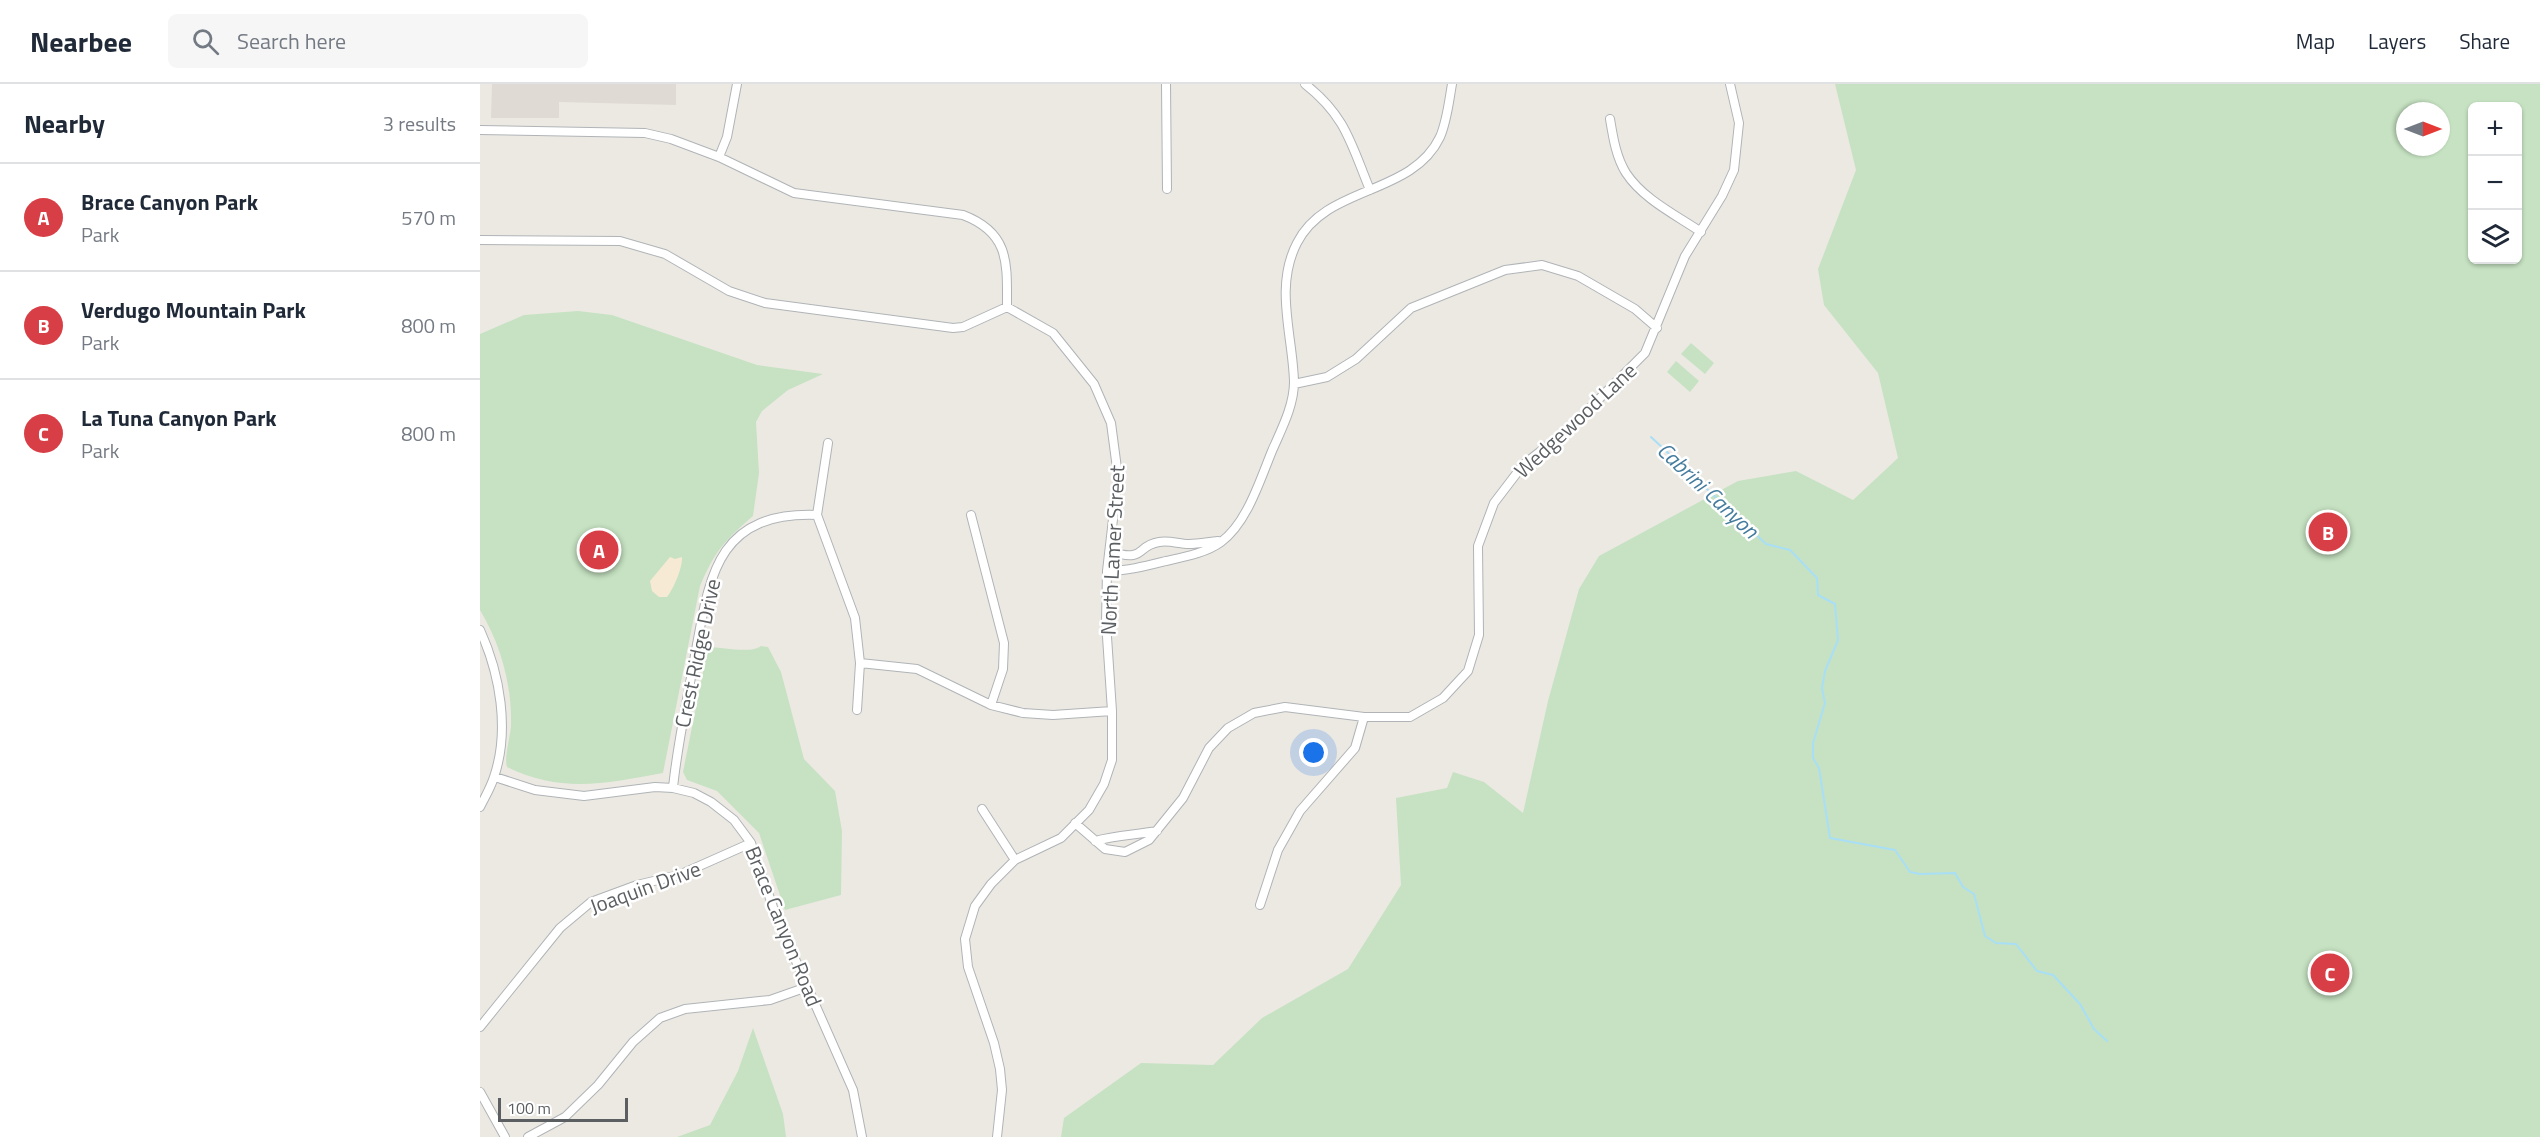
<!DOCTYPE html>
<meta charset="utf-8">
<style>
:root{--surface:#fff;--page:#f6f6f7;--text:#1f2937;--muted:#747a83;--line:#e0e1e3;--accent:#d83e46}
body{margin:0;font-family:"Titillium Web",sans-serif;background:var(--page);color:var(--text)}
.controls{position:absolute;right:18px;top:18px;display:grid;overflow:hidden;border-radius:9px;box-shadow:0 2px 4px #0004}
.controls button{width:54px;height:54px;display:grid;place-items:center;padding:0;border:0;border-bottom:2px solid var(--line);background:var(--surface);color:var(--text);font:30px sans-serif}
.compass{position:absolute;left:1916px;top:18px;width:54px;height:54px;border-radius:50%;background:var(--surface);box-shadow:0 2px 4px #0004;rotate:90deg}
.scale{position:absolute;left:18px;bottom:15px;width:130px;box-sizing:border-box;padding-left:6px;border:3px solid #5b5f62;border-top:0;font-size:16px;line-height:21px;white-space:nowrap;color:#5b5f62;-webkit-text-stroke:4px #fff;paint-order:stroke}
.you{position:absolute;left:834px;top:669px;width:21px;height:21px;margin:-15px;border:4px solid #fff;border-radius:50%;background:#1a73e8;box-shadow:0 0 0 9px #1a73e833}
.badge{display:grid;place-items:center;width:39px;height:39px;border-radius:50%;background:var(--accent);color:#fff;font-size:20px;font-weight:700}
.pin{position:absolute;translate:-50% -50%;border:3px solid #fff;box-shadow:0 2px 6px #0006}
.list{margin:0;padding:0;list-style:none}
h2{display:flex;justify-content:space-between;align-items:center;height:78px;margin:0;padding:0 24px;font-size:26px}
h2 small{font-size:20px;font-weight:400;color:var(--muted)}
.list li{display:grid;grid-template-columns:39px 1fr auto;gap:18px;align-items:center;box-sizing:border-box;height:108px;padding:0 24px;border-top:2px solid var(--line)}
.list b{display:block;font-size:22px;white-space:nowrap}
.list p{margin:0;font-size:20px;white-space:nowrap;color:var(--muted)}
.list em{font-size:20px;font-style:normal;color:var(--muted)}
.icon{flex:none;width:33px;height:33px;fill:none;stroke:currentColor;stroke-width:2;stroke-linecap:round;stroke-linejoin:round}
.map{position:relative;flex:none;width:2060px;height:1053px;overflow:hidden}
header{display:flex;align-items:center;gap:36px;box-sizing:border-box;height:84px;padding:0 30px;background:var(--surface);border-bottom:2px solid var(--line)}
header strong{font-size:28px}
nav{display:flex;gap:33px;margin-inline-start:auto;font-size:21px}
.search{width:420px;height:54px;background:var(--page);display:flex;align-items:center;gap:15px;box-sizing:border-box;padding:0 21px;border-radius:9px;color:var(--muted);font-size:22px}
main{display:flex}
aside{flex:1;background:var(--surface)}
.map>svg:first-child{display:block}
.education{fill:#dfdad4}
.green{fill:#c6e2c2;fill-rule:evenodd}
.sand{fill:#f6ead4}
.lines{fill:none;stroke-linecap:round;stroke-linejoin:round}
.stream{stroke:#a9dff6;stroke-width:2}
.minor-casing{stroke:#b0b4b7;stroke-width:10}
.minor{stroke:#fff;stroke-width:8}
.labels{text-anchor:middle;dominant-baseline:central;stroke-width:5;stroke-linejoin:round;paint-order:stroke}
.street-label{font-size:21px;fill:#5b5f62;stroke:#fff}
.water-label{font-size:22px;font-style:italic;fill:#457c9e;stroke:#fff}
</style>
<header>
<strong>Nearbee</strong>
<div class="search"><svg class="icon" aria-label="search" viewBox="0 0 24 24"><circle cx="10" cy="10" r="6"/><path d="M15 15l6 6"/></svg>Search here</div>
<nav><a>Map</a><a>Layers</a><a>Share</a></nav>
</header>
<main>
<aside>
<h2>Nearby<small>3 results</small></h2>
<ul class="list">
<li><span class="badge">A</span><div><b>Brace Canyon Park</b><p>Park</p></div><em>570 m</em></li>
<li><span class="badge">B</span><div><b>Verdugo Mountain Park</b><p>Park</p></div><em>800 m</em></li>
<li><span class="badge">C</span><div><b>La Tuna Canyon Park</b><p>Park</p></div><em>800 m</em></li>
</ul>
</aside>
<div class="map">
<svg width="2060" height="1053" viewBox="0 0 2060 1053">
<rect width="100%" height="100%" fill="#ece9e3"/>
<!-- education -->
<path class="education" d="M12,0H196V21L79,18V34H11Z"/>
<!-- green -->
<path class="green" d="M1355,0H2060V1053H581L584,1034L661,979L733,981L782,934L868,885L921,801L916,714L967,704L973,688L1004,698L1043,729L1068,617L1099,505L1119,472L1258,397L1316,387L1373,416L1418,374L1398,289L1344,221L1338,185L1376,86ZM1992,22H2038V176H1992ZM1925,27H1961V63H1925Z
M98,227L132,231L277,281L343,290L308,306L282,327L276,338L279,389L273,432C244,457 235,467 220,502L183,689C127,699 82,710 27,683C24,673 30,654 31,642C32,601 21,561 0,526V250L44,231Z
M1211,259L1234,279L1225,290L1201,270Z
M1196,277L1219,297L1210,308L1187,288Z
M281,562L288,563L301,588L324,675L355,707L362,747L361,811L305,826L279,749L237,707L207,696L203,688L228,563C243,563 271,570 281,562Z
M273,944L303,1030L306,1053H197L230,1041L258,987Z"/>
<!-- sand -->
<path class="sand" d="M190,473L195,475L202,473C203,483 193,506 187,513H179L172,507L170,497Z"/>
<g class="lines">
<!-- stream -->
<path class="stream" d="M1171,353L1286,460L1310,466L1337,494L1338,511L1355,520L1358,556L1345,587L1342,604L1345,619L1333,659V674L1339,684L1350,754L1415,766L1430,788L1440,790L1475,789L1483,803L1494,810L1505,852L1516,859L1536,860L1557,887L1573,891L1600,920L1614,945L1627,957"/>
<defs>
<path id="minor" d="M686,0L687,105
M825,0C866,32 871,60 890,106
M1130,35C1133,53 1136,73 1146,89C1163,115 1196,131 1221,148
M0,46L165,49L191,55L239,73L314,109L483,131C530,149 527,179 527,223
M239,73L247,53L257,0
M0,156L140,157L185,170L249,207L285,219L473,244L483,243L527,223L573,249L614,300L631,339L638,392L627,487L626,538L632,627V676L624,700L609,726L581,754L535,776L511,800L495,822L485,855L488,883L514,959L520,985L522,1006L517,1053
M814,300L847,293L876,275L931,224L1025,186L1062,181L1098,192L1155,225L1177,244
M348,359L337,431L375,534L380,579L377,626
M491,431L524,559L523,585L511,621
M631,468C667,478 655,462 679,458C689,456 699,460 709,460C718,460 728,458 738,457
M627,487C647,487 666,482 686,477C704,473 726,469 741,458C767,439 780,396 792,367C801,346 814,322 814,298C813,252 794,203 817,159C846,101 932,112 960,53C967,37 969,17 972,0
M0,546C20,590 30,646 14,693C11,703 5,713 0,723
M380,579L437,585L511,621L543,629L573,631L632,627
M15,693L55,706L104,712L175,703L193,704L214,709L231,718L254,736L271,759L296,832L373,1006L382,1053
M193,704C197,663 206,623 213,582C229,500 231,427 337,431
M502,725L535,776
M595,739L625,765L645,768L669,756L703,714L729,664L748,644L774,629L805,623L884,633H930L963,614L988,587L999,551L998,462L1014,419L1043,381L1089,345L1165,269L1205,172L1242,112L1254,86L1259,39L1250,0
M615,757C636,751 655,751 677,747
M780,821L798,766L820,727L875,664L884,633
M0,943L80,844L111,818L157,801L199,791L271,759
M0,1008L25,1053
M48,1053L85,1033L118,1001L153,958L180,934L205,925L290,916L327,903"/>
</defs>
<!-- minor casing -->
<use href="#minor" class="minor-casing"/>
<!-- minor -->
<use href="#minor" class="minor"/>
</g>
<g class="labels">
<!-- street labels -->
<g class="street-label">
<text transform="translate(1095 336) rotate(-43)">Wedgewood Lane</text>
<text transform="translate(632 466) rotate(-87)">North Lamer Street</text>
<text transform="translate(217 569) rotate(-78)">Crest Ridge Drive</text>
<text transform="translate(165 803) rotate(-20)">Joaquin Drive</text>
<text transform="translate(304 842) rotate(68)">Brace Canyon Road</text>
</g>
<!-- water labels -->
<g class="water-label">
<text transform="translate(1228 406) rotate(43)">Cabrini Canyon</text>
</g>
</g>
</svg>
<div class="controls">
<button>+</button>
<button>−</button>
<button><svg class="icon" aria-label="layers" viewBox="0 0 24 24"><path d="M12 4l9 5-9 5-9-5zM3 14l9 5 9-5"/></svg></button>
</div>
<svg class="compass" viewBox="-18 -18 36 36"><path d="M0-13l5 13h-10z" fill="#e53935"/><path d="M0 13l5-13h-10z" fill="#747a83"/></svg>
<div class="scale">100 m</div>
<div class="you"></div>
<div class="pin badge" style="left:119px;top:466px">A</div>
<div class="pin badge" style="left:1848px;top:448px">B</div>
<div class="pin badge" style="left:1850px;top:889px">C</div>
</div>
</main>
